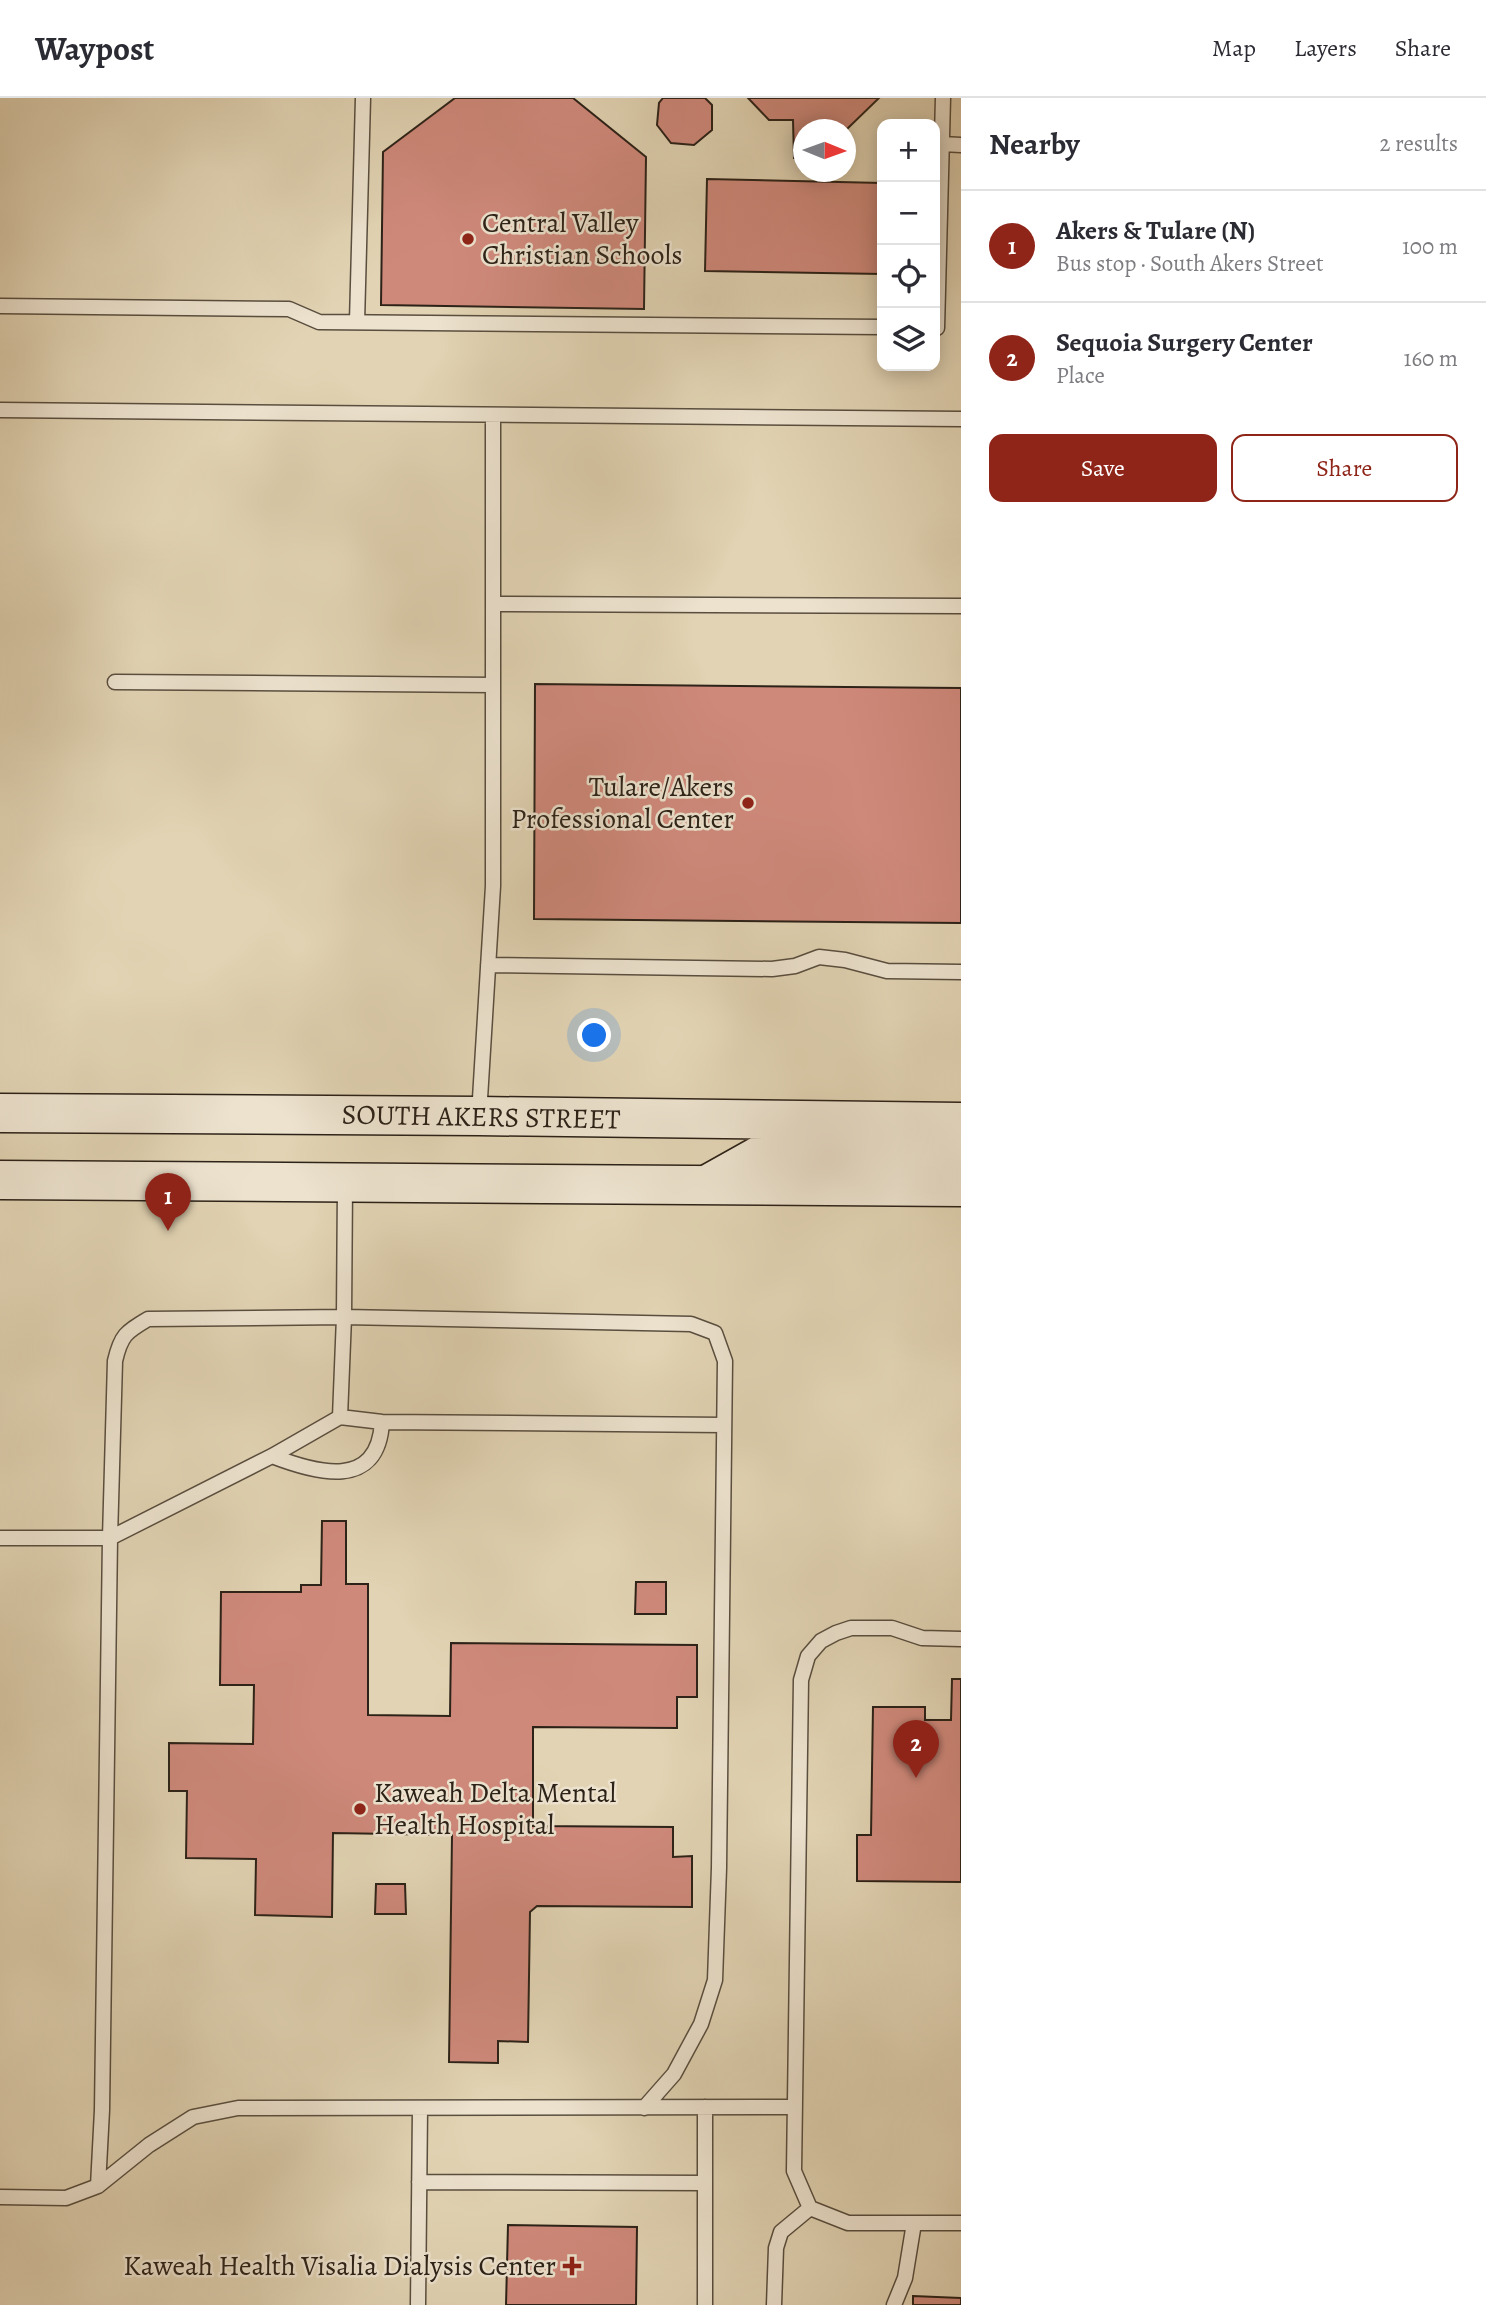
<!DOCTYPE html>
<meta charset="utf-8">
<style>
:root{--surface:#fff;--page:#f7f7f7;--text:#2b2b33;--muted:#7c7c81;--line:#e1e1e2;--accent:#8f2418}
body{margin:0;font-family:Alegreya,serif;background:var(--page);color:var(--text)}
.controls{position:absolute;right:21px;top:21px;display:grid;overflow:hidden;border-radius:14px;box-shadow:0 4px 18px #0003}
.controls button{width:63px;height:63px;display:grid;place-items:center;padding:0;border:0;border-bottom:2px solid var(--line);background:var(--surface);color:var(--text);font:35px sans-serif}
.compass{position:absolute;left:793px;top:21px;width:63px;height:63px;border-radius:50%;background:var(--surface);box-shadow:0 4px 18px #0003;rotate:91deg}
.you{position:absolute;left:595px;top:938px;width:24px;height:24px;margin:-18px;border:5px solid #fff;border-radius:50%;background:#1a73e8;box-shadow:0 0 0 10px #1a73e833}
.badge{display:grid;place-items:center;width:46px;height:46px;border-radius:50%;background:var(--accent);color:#fff;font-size:23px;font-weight:700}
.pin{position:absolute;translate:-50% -58px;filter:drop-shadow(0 2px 4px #0008)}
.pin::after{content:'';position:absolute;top:37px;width:24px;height:21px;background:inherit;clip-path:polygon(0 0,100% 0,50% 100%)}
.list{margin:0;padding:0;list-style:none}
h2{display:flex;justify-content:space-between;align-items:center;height:91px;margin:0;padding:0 28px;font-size:30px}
h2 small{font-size:23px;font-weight:400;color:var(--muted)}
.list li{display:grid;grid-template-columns:46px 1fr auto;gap:21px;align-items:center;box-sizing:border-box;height:112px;padding:0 28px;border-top:2px solid var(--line)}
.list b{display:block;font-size:26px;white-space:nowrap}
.list p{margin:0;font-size:23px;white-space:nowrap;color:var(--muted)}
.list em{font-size:23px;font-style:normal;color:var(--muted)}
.actions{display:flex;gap:14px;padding:21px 28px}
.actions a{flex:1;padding:16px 0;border:2px solid var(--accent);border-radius:14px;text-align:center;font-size:24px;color:var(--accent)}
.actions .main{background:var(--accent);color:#fff}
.icon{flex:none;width:38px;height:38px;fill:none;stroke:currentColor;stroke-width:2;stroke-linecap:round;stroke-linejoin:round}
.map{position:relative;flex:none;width:961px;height:2207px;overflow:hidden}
header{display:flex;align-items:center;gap:42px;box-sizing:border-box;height:98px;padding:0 35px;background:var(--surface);border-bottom:2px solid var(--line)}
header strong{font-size:33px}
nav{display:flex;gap:38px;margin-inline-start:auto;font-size:24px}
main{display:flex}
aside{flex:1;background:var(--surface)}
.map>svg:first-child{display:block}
.building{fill:#cf897b;stroke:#2c2218;stroke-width:2}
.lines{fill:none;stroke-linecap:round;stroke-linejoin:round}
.service-casing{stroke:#594e3f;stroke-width:17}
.secondary-casing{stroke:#2c2218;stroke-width:41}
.service{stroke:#ece2ce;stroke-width:14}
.secondary{stroke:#ece2ce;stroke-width:38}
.poi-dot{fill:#8f2418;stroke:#ece2ce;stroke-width:2.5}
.labels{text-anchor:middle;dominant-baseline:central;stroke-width:5;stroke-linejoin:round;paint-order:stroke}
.poi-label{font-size:28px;fill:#2c2218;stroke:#ece2ce;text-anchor:start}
.street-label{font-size:28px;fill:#2c2218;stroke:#ece2ce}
</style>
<header>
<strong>Waypost</strong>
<nav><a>Map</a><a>Layers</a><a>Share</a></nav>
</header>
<main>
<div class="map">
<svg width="961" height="2207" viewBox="0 0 961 2207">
<rect width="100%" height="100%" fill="#e1d3b3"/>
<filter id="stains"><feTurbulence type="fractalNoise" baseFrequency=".00286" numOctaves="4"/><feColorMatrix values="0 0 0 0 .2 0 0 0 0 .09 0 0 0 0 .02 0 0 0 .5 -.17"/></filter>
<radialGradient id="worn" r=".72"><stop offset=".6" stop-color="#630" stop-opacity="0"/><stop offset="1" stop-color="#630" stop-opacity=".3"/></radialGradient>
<!-- building -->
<path class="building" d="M455,0H573L646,59L644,211L381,207L383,54Z
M663,0H705L712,7V32L694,47L671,45L657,27L659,5Z
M748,0H879L846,32H804V60H794L793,22H769Z
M707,81L882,85V176L705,173Z
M535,586L961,590V825L534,821Z
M322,1423H346V1486H368V1617L450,1618L451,1545L697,1547V1599H677V1630L533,1629V1728L673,1729V1759L692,1758V1809L537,1808L530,1814L528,1944L498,1943V1965L449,1964L452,1737L333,1735L332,1819L255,1817L256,1761L186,1760L187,1693H169V1645L253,1646L254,1587H220L221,1494H301V1487H321Z
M636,1484H666V1516H635Z
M952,1581H961V1784L857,1783V1737H871L873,1609H925V1622H951Z
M376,1786H405L406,1816H375Z
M508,2127L637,2129L636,2207H506Z
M913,2198L961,2200V2207H913Z"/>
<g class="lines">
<defs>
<path id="service" d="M942,46L961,47
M0,208L289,211L319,224L882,229
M357,224L363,0
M935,230H937L943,0
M0,312L961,321
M493,506L961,508
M115,584L493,587
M488,867L772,871L795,868L819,859L845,862L887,873L961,874
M479,1017L493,788V317
M340,1319L382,1324L724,1327
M272,1358C316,1375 378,1393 382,1324
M0,1440H110L272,1358L340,1319L344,1219L345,1086
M961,1541L922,1540L892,1530H851L836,1535L821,1543L808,1558L801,1582L794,2073L810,2110L848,2125H961
M705,2009V2207
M419,2084L705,2085
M98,2088L102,2012L110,1440L115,1263C121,1237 126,1234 148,1221L344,1219L691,1226L715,1235L725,1263L719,1770L715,1882L701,1926L674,1976L644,2010
M0,2099L66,2100L98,2088L149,2047L193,2019L238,2010L794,2009
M418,2207L420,2010
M774,2207L776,2150L781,2134L810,2110
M894,2207L905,2180L914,2125"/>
<path id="secondary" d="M0,1015L479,1018L961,1024
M0,1082L961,1089
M708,1086L758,1058L961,1060"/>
</defs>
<!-- service casing -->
<use href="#service" class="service-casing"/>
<!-- secondary casing -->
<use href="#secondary" class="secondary-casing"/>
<!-- service -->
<use href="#service" class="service"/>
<!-- secondary -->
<use href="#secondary" class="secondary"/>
</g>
<!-- markers -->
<g class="poi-dot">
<circle cx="468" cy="141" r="7"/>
<circle cx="748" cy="705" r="7"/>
<circle cx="360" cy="1711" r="7"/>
<path d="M568.5 2157.5h7v7h7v7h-7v7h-7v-7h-7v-7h7z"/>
</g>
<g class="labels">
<!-- poi labels -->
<g class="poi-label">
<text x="482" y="125">Central Valley<tspan x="482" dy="32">Christian Schools</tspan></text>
<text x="734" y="689" text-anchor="end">Tulare/Akers<tspan x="734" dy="32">Professional Center</tspan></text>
<text x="374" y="1695">Kaweah Delta Mental<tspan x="374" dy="32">Health Hospital</tspan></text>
<text x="556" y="2168" text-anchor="end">Kaweah Health Visalia Dialysis Center</text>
</g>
<!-- street labels -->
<g class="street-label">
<text transform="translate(481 1019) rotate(1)">SOUTH AKERS STREET</text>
</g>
</g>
<rect width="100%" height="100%" filter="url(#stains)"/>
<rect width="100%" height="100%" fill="url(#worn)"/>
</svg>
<div class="controls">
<button>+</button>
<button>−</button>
<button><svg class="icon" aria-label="locate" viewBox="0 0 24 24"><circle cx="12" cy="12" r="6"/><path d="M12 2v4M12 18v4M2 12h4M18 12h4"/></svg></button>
<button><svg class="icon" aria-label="layers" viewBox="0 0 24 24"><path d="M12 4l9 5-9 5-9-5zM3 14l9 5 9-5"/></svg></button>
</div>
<svg class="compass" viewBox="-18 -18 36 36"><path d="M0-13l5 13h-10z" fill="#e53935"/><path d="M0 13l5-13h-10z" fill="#7c7c81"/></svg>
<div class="you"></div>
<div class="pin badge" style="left:168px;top:1133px">1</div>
<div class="pin badge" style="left:916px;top:1680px">2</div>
</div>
<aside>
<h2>Nearby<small>2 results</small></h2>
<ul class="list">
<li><span class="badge">1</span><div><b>Akers &amp; Tulare (N)</b><p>Bus stop · South Akers Street</p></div><em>100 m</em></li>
<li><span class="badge">2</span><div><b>Sequoia Surgery Center</b><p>Place</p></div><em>160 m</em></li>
</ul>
<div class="actions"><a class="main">Save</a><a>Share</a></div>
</aside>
</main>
